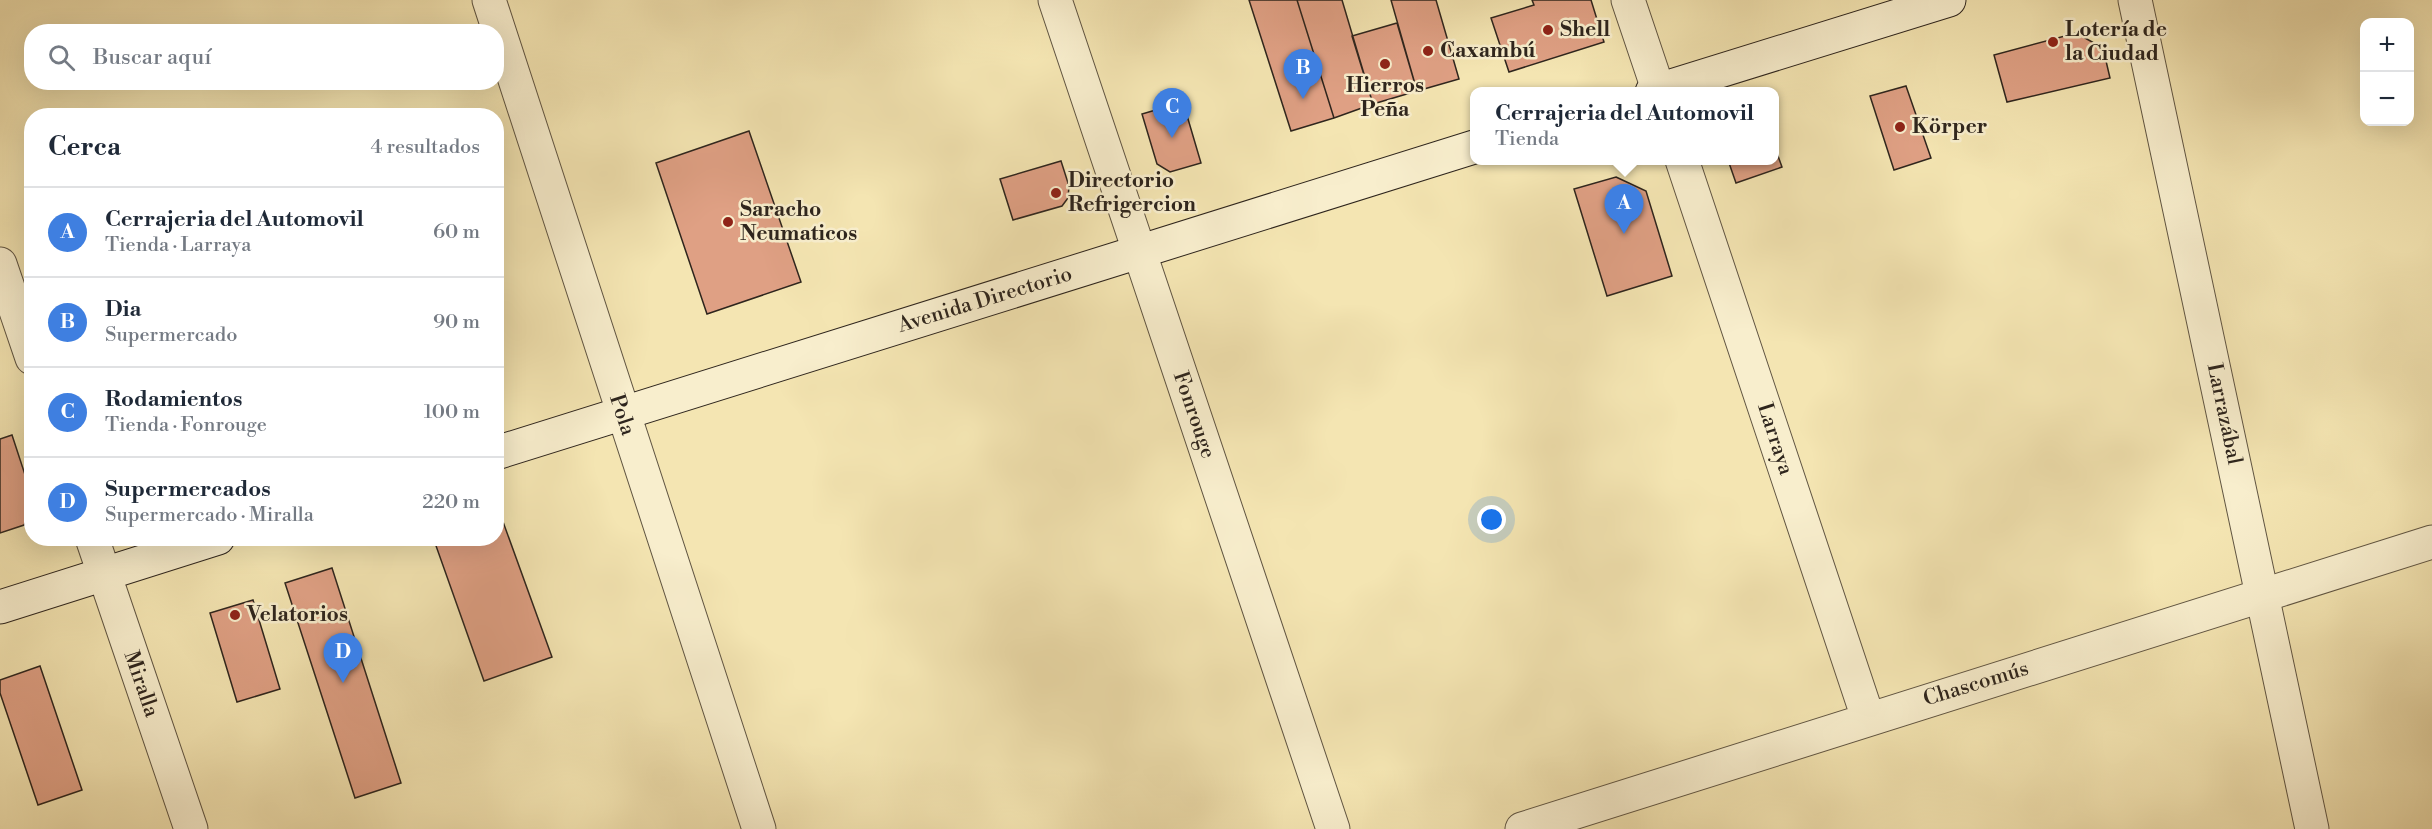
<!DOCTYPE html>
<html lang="es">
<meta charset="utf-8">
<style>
:root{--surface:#fff;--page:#f2f2f3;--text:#1f2937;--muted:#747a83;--line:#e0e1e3;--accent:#d93025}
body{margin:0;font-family:"Libre Bodoni",serif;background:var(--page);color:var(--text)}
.controls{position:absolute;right:18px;top:18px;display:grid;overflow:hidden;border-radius:12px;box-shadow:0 6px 24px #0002}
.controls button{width:54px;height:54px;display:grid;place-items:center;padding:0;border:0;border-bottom:2px solid var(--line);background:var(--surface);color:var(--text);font:30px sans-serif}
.you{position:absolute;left:1492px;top:520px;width:21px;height:21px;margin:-15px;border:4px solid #fff;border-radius:50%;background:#1a73e8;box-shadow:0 0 0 9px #1a73e833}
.badge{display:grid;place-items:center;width:39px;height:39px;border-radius:50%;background:var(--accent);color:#fff;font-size:20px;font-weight:700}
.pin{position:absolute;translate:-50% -50px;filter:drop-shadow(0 2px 3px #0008)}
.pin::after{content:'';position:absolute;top:32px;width:21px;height:18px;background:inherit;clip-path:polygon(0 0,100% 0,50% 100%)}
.popup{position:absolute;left:1470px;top:87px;width:309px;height:78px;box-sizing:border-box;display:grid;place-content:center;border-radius:12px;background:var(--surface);filter:drop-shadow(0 2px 4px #0005);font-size:20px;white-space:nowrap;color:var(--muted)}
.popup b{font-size:22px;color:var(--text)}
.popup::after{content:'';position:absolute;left:50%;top:100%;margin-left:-12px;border:12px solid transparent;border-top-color:var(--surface)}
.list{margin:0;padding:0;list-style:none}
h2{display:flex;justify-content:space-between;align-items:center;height:78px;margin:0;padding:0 24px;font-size:26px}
h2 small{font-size:20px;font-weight:400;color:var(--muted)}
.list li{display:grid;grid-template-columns:39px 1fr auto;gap:18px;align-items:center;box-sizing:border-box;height:90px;padding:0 24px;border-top:2px solid var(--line)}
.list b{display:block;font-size:22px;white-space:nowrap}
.list p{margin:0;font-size:20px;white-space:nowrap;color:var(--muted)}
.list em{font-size:20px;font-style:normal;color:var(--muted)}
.icon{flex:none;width:33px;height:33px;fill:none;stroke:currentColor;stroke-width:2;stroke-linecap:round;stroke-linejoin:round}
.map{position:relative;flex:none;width:2432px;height:829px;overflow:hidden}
.search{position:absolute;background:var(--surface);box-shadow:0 6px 24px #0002;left:24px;top:24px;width:480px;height:66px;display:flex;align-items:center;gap:15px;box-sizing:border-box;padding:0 21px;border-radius:24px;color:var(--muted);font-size:22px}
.panel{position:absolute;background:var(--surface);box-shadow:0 6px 24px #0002;left:24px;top:108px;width:480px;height:438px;border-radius:24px}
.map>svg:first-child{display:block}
.building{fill:#dfa084;stroke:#2e251d;stroke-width:1.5}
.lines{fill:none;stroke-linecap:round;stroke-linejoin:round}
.minor-casing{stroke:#605542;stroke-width:35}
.tertiary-casing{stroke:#605542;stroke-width:35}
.secondary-casing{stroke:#2e251d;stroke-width:35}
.minor{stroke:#f8eecd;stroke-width:33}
.tertiary{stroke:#f8eecd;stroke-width:33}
.secondary{stroke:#f8eecd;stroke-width:33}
.poi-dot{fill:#8f2418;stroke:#f8eecd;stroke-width:2}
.labels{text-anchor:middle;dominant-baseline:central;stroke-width:5;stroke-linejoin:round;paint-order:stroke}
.poi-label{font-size:21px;font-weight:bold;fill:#2e251d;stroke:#f8eecd;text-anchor:start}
.street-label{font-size:21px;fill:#2e251d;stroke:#f8eecd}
</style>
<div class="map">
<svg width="2432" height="829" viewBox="0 0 2432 829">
<rect width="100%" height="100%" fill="#f4e5b2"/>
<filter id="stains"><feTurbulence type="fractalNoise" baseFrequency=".00333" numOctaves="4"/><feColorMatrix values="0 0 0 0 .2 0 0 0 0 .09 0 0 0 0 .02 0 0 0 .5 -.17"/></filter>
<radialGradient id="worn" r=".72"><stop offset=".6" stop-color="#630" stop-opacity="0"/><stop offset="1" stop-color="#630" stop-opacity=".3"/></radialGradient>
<!-- building -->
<path class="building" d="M1249,0H1297L1334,118L1291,131Z
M1297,0H1342L1373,104L1334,118Z
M1391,0H1436L1459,79L1417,91Z
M1532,0H1591L1604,42L1509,72L1491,18L1534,5Z
M1397,23L1417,91L1373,104L1352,36Z
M2076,33L2103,48L2110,78L2007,102L1994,55Z
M1906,86L1931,158L1894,170L1870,96Z
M1183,102L1201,163L1170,172L1157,164L1142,114Z
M749,131L801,282L707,314L656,163Z
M1774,145L1782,167L1736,183L1728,160H1774Z
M1061,161L1069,186L1068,198L1062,206L1013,220L1000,179Z
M1616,177L1646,191L1672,276L1607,296L1574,189Z
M12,435L32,496V512L24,525L0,533V439Z
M502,519L552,657L484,681L435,543L447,538H496V521Z
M332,568L401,783L355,798L285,583Z
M253,600L280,689L237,702L210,613Z
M40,666L82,790L38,805L0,693V680Z"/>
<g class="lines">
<defs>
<path id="minor" d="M489,0L759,829
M1055,0L1333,829
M1628,0L1659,92
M1682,160L1868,718
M0,264L32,358
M92,538L191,829
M1522,829L2432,542"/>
<path id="tertiary" d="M2135,0L2312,829"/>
<path id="secondary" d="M1652,92L1949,0
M496,453L1474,147
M0,607L218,538"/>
</defs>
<!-- minor casing -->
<use href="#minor" class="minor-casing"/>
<!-- tertiary casing -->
<use href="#tertiary" class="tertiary-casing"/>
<!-- secondary casing -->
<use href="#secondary" class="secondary-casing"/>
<!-- minor -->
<use href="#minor" class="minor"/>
<!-- tertiary -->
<use href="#tertiary" class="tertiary"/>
<!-- secondary -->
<use href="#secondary" class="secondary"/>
</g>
<!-- markers -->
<g class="poi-dot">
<circle cx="1548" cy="30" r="6"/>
<circle cx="2053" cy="42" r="6"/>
<circle cx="1428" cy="51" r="6"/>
<circle cx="1385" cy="64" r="6"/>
<circle cx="1900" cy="127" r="6"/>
<circle cx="1056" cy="193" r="6"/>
<circle cx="728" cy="222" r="6"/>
<circle cx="235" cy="615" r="6"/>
</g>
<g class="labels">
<!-- poi labels -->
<g class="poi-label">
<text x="1560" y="30">Shell</text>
<text x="2065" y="30">Lotería de<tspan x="2065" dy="24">la Ciudad</tspan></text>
<text x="1440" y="51">Caxambú</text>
<text x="1385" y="86" text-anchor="middle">Hierros<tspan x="1385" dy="24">Peña</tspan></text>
<text x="1912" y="127">Körper</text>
<text x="1068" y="181">Directorio<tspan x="1068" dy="24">Refrigercion</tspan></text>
<text x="740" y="210">Saracho<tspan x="740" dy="24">Neumaticos</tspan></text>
<text x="247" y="615">Velatorios</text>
</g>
<!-- street labels -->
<g class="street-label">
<text transform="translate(985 300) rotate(-17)">Avenida Directorio</text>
<text transform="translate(2224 414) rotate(78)">Larrazábal</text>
<text transform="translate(622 415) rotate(72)">Pola</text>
<text transform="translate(1194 415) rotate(71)">Fonrouge</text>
<text transform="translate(1775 439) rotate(72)">Larraya</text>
<text transform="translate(141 684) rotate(71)">Miralla</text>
<text transform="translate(1976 684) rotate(-17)">Chascomús</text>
</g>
</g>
<rect width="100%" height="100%" filter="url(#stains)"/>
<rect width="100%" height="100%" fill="url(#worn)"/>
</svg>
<div class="controls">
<button>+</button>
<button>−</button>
</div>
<div class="you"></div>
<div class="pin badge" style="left:1624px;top:234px;background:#3f7fe0">A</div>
<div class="popup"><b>Cerrajeria del Automovil</b>Tienda</div>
<div class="pin badge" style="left:1303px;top:99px;background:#3f7fe0">B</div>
<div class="pin badge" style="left:1172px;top:138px;background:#3f7fe0">C</div>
<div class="pin badge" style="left:343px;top:683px;background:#3f7fe0">D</div>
<div class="search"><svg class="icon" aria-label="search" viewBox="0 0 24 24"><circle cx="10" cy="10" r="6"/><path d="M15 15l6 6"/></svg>Buscar aquí</div>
<section class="panel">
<h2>Cerca<small>4 resultados</small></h2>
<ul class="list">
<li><span class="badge" style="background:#3f7fe0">A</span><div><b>Cerrajeria del Automovil</b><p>Tienda · Larraya</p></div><em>60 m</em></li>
<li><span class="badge" style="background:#3f7fe0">B</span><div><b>Dia</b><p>Supermercado</p></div><em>90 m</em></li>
<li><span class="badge" style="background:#3f7fe0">C</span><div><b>Rodamientos</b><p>Tienda · Fonrouge</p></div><em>100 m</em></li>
<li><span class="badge" style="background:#3f7fe0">D</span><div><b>Supermercados</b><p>Supermercado · Miralla</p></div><em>220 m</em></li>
</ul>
</section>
</div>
